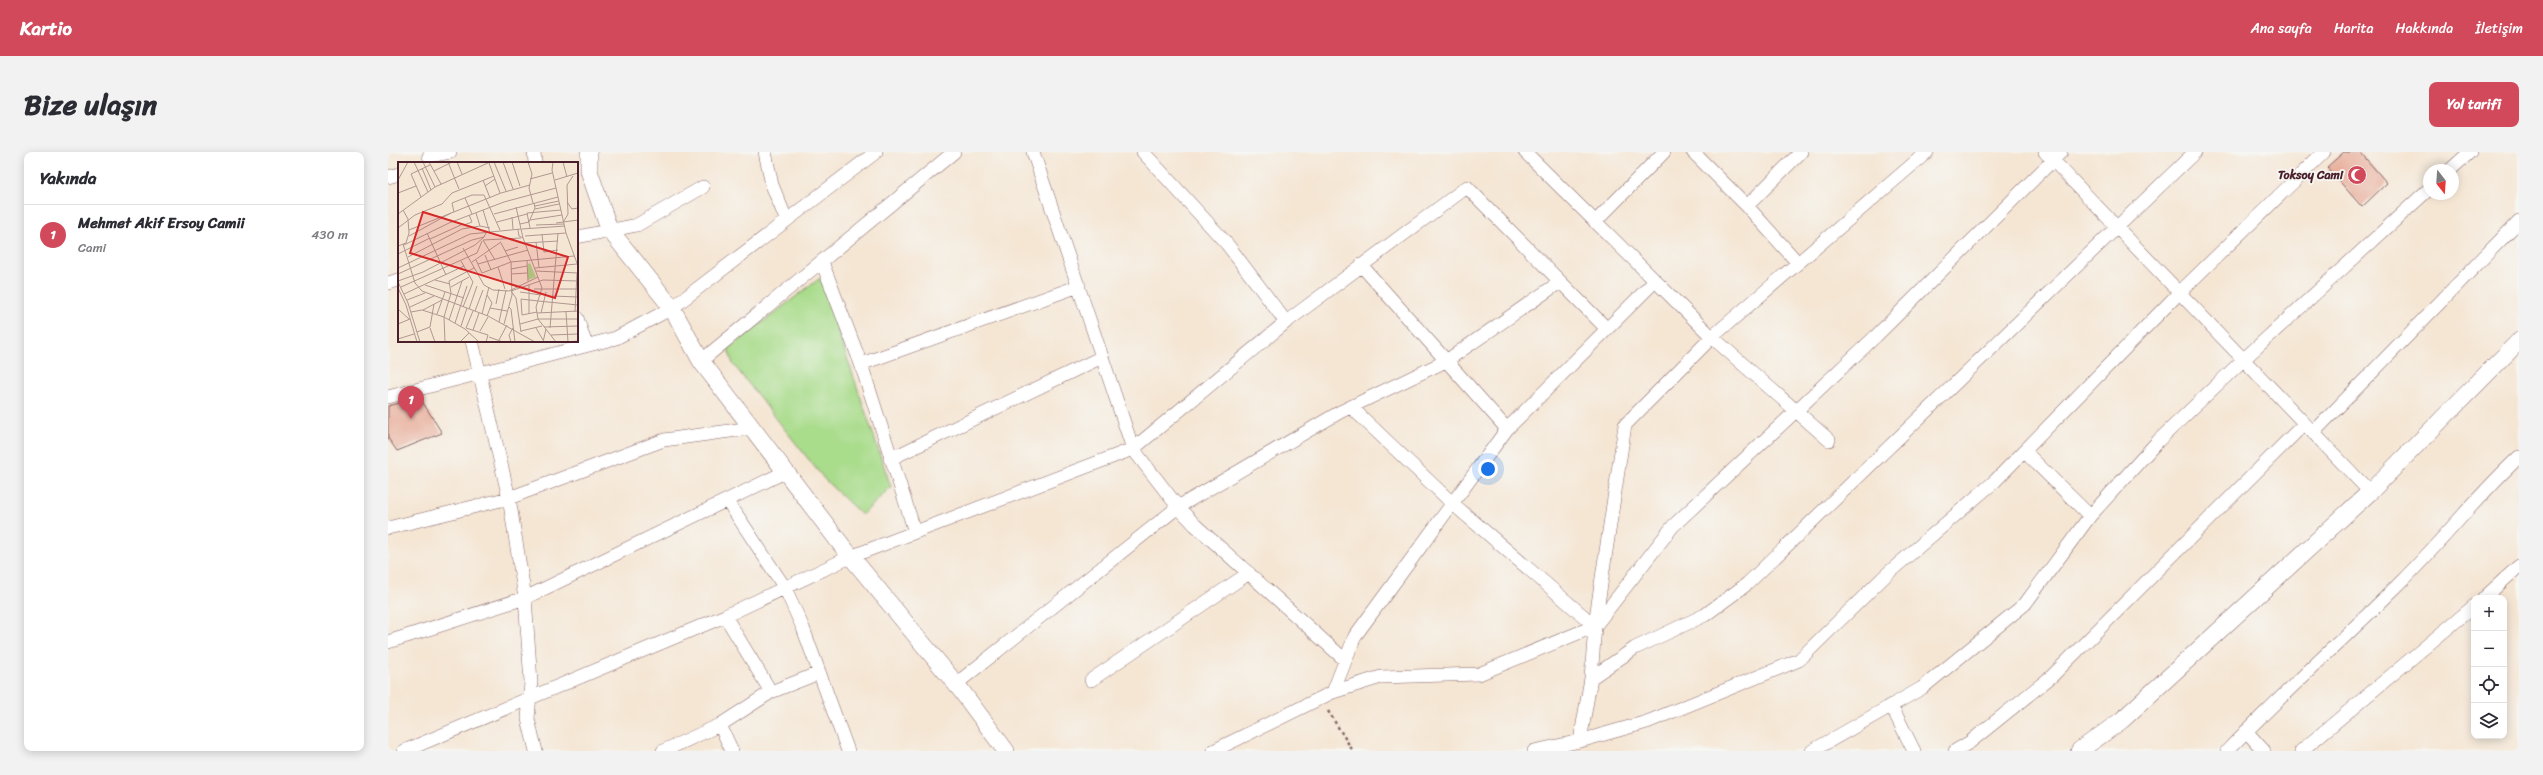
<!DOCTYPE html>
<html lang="tr">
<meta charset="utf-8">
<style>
:root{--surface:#fff;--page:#f2f2f3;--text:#2b2b33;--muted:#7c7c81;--line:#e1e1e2;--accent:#d1495b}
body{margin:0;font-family:Sriracha,sans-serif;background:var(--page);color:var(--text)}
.controls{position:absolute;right:12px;bottom:12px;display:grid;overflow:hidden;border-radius:8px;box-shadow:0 2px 10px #0003}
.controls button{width:36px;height:36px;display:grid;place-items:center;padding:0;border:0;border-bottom:1px solid var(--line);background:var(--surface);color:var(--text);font:20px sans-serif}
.compass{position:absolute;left:2035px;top:12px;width:36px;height:36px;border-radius:50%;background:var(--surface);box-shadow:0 2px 10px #0003;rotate:163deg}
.you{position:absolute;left:1100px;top:317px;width:14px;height:14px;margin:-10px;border:3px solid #fff;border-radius:50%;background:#1a73e8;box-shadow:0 0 0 6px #1a73e833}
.badge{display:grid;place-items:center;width:26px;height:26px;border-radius:50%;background:var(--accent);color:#fff;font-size:13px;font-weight:700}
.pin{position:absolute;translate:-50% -33px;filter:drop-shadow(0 1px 2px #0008)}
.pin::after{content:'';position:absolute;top:21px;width:14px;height:12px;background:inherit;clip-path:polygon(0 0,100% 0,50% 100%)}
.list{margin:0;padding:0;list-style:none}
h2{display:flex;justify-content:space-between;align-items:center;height:52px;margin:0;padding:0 16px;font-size:17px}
h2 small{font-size:13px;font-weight:400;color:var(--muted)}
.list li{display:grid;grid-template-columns:26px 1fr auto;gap:12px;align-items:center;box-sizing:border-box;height:60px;padding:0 16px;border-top:1px solid var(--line)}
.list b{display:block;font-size:15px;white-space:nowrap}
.list p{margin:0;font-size:13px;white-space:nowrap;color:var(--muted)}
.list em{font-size:13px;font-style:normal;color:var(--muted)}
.icon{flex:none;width:22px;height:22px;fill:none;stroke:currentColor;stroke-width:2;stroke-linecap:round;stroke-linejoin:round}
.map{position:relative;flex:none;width:2131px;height:599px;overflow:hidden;border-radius:8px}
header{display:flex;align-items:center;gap:24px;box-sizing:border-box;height:56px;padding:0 20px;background:var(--accent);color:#fff}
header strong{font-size:19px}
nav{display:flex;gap:22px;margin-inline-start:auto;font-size:14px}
.intro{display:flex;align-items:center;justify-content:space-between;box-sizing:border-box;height:96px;padding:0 24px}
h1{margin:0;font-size:28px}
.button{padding:10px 18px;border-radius:8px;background:var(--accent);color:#fff;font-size:14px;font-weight:700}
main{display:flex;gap:24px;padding:0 24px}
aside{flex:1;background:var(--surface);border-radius:8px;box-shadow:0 2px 10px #0003}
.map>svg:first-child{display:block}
.green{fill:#a9dc8b;stroke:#7a7e5b}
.building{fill:#e8ad9a}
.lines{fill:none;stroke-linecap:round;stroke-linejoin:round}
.minor-casing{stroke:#866566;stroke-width:14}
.tertiary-casing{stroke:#866566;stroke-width:18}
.path{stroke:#866566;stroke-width:2.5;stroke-dasharray:3 3;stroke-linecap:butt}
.minor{stroke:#fff;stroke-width:13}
.tertiary{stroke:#fff;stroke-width:17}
.labels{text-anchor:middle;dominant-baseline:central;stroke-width:3.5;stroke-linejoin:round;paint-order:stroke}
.poi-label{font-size:12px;font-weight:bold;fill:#4a1f2b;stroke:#f6f6f2;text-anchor:end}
.inset-road{fill:none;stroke:#b19690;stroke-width:1}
.view{fill:#d62828;fill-opacity:0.15;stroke:#d62828;stroke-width:2}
.inset-edge{fill:none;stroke:#4a1f2b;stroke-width:2}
</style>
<header>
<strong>Kartio</strong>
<nav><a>Ana sayfa</a><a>Harita</a><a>Hakkında</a><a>İletişim</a></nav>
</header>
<div class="intro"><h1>Bize ulaşın</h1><a class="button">Yol tarifi</a></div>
<main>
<aside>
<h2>Yakında<small></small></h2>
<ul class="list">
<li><span class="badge">1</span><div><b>Mehmet Akif Ersoy Camii</b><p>Cami</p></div><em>430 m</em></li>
</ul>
</aside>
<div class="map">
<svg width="2131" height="599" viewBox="0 0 2131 599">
<rect width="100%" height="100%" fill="#f6f6f2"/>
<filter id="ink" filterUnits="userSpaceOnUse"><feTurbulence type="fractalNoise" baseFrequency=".025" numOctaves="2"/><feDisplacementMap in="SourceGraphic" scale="8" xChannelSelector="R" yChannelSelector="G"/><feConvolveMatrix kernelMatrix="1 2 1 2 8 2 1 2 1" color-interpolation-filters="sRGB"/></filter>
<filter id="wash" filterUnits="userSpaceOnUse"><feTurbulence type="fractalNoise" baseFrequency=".012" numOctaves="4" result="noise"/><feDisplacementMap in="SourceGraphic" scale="16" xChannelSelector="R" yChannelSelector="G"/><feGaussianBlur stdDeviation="0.9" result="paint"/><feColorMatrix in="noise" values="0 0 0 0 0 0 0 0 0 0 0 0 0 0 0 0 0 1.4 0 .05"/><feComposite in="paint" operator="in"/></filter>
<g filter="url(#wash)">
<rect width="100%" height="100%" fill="#f5e6d4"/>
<!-- green -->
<path class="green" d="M432,126L503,335L474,363L437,328L345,212L340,197Z"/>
<g id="blocks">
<!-- building -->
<path class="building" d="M1956,0H1972L1999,31L1974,55L1939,15Z
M32,246L54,281L9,299L0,286V254Z"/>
</g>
</g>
<g filter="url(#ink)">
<use href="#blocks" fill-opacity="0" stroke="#866566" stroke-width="1"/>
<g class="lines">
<defs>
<path id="minor" d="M146,0L147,11
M377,0L384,33L398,67
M645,0L745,297L790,355L807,373L957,508
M755,0L839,92L898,170
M1137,0L1324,185L1441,288
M1305,0L1359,54L1410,111
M1657,0L1982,340
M41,4L62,0
M2062,18L2082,0
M0,25L11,22
M1359,54L1413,0
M1207,70L1276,0
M189,85L249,73L315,35
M434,110L473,212L527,380
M973,113L1119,277
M0,131L11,128
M189,166L198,193
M84,189L121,346L137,446L143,530L140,567L148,599
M313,209L566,0
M473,212L691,134
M0,245L228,186L284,156L488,0
M1925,281L2131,69
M1636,299L1702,364
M502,307L714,205
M339,348L397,436L415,476L460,599
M0,376L121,346L276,288L364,276
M2096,446L2131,414
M337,464L383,540
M1207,472L1237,273L1324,185L1539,0
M0,490L137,446L397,320
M1203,526L1207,474L1285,374L1488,184L1673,0
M703,528L861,421
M568,532L790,355L952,260L1058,209L1172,130
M945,540L967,484L1119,277L1267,129
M1503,553L1526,599
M332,573L383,540L431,521
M1858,579L1876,599
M1192,589L1203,526L1247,496L1317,463L1359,432L1807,0
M16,599L337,464L462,405L745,297L898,170L1079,35L1219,177
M275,599L332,573L344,599
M825,599L945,540L993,525L1091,522L1207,474L1064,351L963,255
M1146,599L1192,589L1259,570L1411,508L1499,422L1607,329L1791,141L1936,0
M1424,599L1534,536L1637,452L1702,364L1770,289L1855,208L2041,37
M1567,599L1582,590L1664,524L1916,272
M1839,599C1896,540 1957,486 2015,428C2055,388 2089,344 2131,305
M1913,599L2086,454"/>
<path id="tertiary" d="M201,0V19L221,77L284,156L313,209L455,395L572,537L618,599
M1691,599L1734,568L1982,340L2131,189"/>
</defs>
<!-- minor casing -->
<use href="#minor" class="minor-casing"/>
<!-- tertiary casing -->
<use href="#tertiary" class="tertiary-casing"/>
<!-- path -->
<path class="path" d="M940,559L965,599"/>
<!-- minor -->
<use href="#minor" class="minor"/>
<!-- tertiary -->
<use href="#tertiary" class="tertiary"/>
</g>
</g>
<!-- icons -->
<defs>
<symbol id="mosque-disc" viewBox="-11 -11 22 22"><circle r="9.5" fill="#d1495b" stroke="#f6f6f2"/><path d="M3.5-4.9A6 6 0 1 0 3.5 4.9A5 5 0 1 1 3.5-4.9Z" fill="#fff"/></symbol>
</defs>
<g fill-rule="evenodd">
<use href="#mosque-disc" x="1958" y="12" width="22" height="22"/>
</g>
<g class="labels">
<!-- poi labels -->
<g class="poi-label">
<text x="1955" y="23">Toksoy Cami</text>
</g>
</g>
<!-- overview -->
<g transform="translate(10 10)">
<rect width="180" height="180" fill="#f5e6d4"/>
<path d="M132,101L138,115L130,118V102Z" fill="#a9dc8b"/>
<path class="inset-road" d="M16,0L30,30M25,0L37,25M31,0L43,22M50,0L61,27M59,0L64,12M96,0L108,29M105,0L115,27M114,0L122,24M130,0L134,12L131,26L135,41M155,0L154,8L168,71L180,104M165,0L169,15M91,1L102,31M24,6L33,28M36,9L54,0M132,17L154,11M0,18L10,0M85,18L92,36M157,18L180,11M87,24L97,17M0,31L18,24M23,35L13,12L32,3M67,36L74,52M169,40L174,47L180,46M137,44L161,39M118,45L123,67M137,47L161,42M85,48L92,71M56,50L54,41L74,33H86L102,68M78,51L82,64M0,52L37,25L92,0M96,52L160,35M114,55L115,67M132,58L164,53M166,59L170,52L169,23L175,14M99,60L129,52M158,61L180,58M122,62L131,60L137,46L136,41M66,63L74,60L71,53M138,63L166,62M0,66L17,53L44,42L54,31L96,14M132,66L129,51L163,48M124,67L167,64M11,68L103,31L132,23M29,71L48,113M144,72L146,90L160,88M11,74L53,51M127,74L168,71M125,76L144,126L138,145L140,157L158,180M32,77L65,62M138,80L141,105M103,81L113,100L114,133L106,162M127,81L160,79M5,82L17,121L24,129L90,154L137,180M6,83L51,61L106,40L158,26M0,84L8,81L11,71L10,57L5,48M65,86L86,123L95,128L111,129L140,115M107,89L120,85M0,92L32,76M87,93L93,108M10,95L64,67L82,64L92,66M78,98L84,111L113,100L176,94M97,98L85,78L123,76M63,99L75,120L65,145M129,99L130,119M74,100L103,80M80,102L130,88M100,105L107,127M0,106L72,72L123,67L125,76L121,74L120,68M137,106L179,102M113,107L129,104M138,109L180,111M0,112L74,78L86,75L88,71M113,112L129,111M37,118L52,122M0,119L25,110L77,83L86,75M0,120L10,141L22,180M27,123L66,136M3,125L79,91L84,79M53,125L71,115M0,126L8,143L19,180M136,127H180M122,130L143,133M6,132L66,104M154,134L180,135M9,138L27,131M140,139L180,143M98,142L101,127M12,145L36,134M111,145L113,147L117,180M92,146L109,149M0,147L11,157M71,147L79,124M25,148L44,138M77,149L85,128M13,150L24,148L46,155L67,167L81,180M168,150L170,180M177,150L179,111M139,151L180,149M143,151L148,130M39,152L47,130M84,152L91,125M131,152V123M124,153L123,137L140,139M124,153L139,150M89,154L94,141L89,133M51,158L64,119M101,160L108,128M57,161L69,124M0,162L12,157M122,162L140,157H180M63,164L69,146M146,165L180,164M32,166L37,180M68,166L90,173L88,180M68,166L75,149M138,166L145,178M152,166L160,71M75,168L81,151M82,169L90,155M123,169L144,164M19,170L32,165L36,142M123,170L118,136L113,129L145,118L180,119M153,173L180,172M91,175L105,180M0,177L16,172M101,178L109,163M47,180L46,155L53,131L51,119L76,106M62,180L71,171M113,180L111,173L115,166M145,180L148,167M168,180L180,179"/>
<path class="view" d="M25,50L170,95L157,136L12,91Z"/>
<rect width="180" height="180" class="inset-edge"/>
</g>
</svg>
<div class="controls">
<button>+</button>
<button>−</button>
<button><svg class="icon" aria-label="locate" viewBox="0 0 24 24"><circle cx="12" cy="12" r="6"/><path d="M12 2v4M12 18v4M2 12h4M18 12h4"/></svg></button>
<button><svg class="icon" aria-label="layers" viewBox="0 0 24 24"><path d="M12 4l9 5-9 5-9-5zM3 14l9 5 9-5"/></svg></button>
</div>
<svg class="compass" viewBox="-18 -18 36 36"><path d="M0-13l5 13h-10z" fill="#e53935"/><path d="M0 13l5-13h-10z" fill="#7c7c81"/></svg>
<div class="you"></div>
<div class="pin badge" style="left:23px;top:267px">1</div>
</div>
</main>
